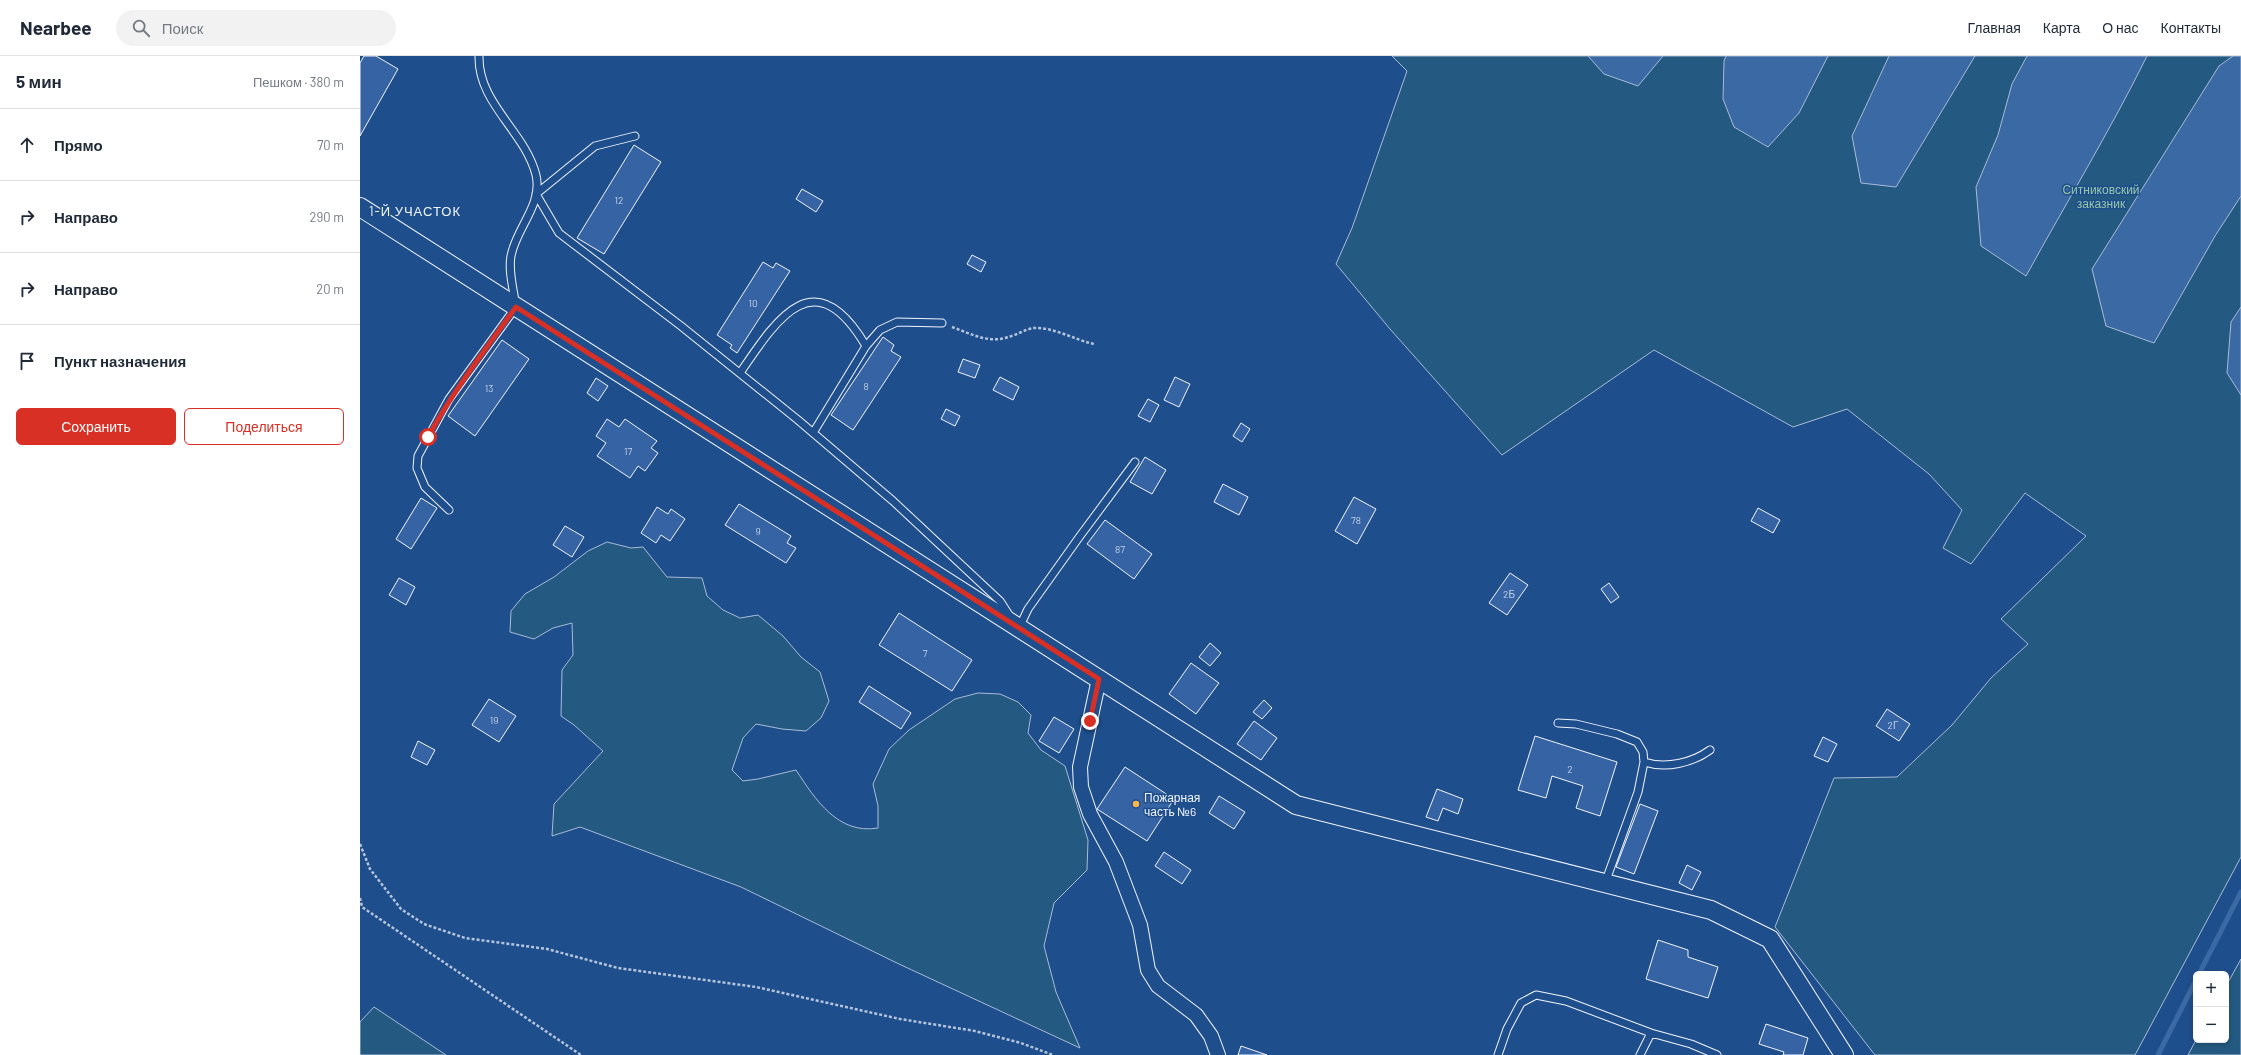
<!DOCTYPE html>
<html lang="ru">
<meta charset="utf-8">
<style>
:root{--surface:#fff;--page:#f2f2f3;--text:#1f2937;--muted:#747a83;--line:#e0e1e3;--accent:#d93025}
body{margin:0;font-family:Barlow,sans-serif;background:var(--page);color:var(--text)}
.controls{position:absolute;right:12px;bottom:12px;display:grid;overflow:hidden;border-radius:6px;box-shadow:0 2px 6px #0003}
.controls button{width:36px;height:36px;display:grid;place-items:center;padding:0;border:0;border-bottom:1px solid var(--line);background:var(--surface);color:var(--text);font:20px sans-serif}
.stop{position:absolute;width:12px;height:12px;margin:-9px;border:3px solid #d93025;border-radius:50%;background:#fff}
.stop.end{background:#d93025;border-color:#fff;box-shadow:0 1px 4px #0008}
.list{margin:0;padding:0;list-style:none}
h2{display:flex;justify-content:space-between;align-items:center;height:52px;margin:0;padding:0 16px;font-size:17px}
h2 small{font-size:13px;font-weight:400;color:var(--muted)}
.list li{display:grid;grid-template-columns:26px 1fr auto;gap:12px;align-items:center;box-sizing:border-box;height:72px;padding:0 16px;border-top:1px solid var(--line)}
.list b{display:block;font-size:15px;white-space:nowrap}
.list em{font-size:13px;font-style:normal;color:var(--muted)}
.actions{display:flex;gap:8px;padding:12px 16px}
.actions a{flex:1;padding:9px 0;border:1px solid var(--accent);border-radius:6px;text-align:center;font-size:14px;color:var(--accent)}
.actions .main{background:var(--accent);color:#fff}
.icon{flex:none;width:22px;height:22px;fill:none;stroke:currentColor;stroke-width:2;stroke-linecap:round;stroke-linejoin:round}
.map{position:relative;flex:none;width:1881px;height:999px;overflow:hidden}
header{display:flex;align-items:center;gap:24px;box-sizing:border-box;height:56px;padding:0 20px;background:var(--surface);border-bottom:1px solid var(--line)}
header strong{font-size:19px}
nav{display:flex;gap:22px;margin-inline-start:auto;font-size:14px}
.search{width:280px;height:36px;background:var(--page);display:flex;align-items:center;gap:10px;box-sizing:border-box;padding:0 14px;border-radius:22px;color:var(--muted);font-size:15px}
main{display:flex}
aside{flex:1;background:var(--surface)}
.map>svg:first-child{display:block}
.green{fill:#245a82;stroke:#a8bbd7}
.water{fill:#3b69a3;stroke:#a8bbd7}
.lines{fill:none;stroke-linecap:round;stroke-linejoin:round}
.stream{stroke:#3b69a3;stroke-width:5}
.building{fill:#3563a3;stroke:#f2f6ff}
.service-casing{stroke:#f2f6ff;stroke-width:9}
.minor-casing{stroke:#f2f6ff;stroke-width:16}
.tertiary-casing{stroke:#f2f6ff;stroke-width:20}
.path{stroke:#b3c4dc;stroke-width:2.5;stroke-dasharray:3 2;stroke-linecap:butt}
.service{stroke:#1f4e8c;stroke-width:7}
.minor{stroke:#1f4e8c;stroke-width:14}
.tertiary{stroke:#1f4e8c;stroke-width:18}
.route{stroke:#d93025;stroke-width:5}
.poi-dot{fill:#ffb74d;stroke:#1f4e8c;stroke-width:1.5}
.labels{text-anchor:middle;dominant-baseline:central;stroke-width:3;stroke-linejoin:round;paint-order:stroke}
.number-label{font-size:10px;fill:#c3d1e8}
.park-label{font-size:12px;fill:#97c8a6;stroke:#1f4e8c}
.poi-label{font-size:12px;fill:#f2f6ff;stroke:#1f4e8c;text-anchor:start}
.neighbourhood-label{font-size:13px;letter-spacing:1px;fill:#f2f6ff;stroke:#1f4e8c}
</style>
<header>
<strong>Nearbee</strong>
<div class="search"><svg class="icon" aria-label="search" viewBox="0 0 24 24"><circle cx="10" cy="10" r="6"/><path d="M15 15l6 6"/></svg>Поиск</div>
<nav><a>Главная</a><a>Карта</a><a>О нас</a><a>Контакты</a></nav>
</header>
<main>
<aside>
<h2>5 мин<small>Пешком · 380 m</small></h2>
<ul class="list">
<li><svg class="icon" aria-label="ahead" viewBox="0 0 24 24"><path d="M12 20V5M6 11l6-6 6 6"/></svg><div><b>Прямо</b></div><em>70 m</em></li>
<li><svg class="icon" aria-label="right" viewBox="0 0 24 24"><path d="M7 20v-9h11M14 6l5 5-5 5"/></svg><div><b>Направо</b></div><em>290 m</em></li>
<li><svg class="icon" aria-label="right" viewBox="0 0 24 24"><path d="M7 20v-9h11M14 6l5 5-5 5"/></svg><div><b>Направо</b></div><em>20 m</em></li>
<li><svg class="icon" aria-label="arrive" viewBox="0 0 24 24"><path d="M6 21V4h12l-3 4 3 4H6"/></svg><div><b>Пункт назначения</b></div></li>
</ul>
<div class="actions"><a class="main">Сохранить</a><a>Поделиться</a></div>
</aside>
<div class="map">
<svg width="1881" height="999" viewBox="0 0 1881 999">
<rect width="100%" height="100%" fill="#1f4e8c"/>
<!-- green -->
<path class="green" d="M1032,0H1881V801L1775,999H1515L1415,871L1474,722L1537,721L1592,669L1631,622L1668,588L1641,563L1726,480L1665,437L1611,508L1583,492L1602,454L1569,418L1487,353L1433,371L1294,294L1142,399L1030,273L976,208L992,172L1047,15Z
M247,486L271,492L283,491L307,521L342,522L347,540L363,554L380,562L398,559L423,580L441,601L460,616L469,645L461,662L446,675L422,673L396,668L383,682L372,714L383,725L398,723L436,714C455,743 478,779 518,772V750L513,728L529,693L549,674L595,643L618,637L640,638L658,646L671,659L668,677L681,694L705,710L728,784L727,814L694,847L684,890L696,936L720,992L539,908L381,831L220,771L192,780L194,748L243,695L214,669L201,660L202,614L213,599L212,567L193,572L174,583L150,576L151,555L165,538L194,521L228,495Z
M1881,903V999H1828L1836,984H1866V930Z
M14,951L86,999H0V966Z"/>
<!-- water -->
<path class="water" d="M1228,0H1303L1278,30L1244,18Z
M1366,0H1468L1439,57L1408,91L1374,71L1363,43L1364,5Z
M1529,0H1615L1536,131L1501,127L1492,80Z
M1667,0H1787C1750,75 1706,147 1666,220L1621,190L1616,131L1638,79L1652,28Z
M1873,0H1881V140L1855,180L1794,287L1746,270L1732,213L1859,10Z
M1881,251V339L1867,317L1871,266Z"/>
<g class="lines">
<!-- stream -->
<path class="stream" d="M1839,918L1881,836
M1798,999L1836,924"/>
</g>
<!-- building -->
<path class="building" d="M4,0H16L38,13L0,80V7Z
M274,89L301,106L244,198L217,182Z
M442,133L463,145L456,156L436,143Z
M612,199L626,206L621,216L607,208Z
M403,206L413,212L416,207L430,215L377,297L370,292L372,289L357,279Z
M523,281L534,289L531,295L541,301L493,374L471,359Z
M142,284L169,303L115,380L88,360Z
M603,303L620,309L615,322L598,316Z
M640,321L659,331L653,344L633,334Z
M815,321L830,328L819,351L804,344Z
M236,322L248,330L238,345L227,337Z
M788,343L799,349L790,366L778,360Z
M586,353L600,360L595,370L581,363Z
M247,363L259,371L265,363L297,385L291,392L298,397L285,415L278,410L270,422L237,400L246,387L236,380Z
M881,367L890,373L882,386L873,380Z
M785,401L806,414L792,438L770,426Z
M863,428L888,441L879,459L854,446Z
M994,441L1016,453L997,488L975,475Z
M61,442L77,452L51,493L36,483Z
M379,448L431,480L427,487L436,492L426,507L365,469Z
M297,451L308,458L311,453L325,463L310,485L301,479L296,487L281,477Z
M1398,452L1420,464L1413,477L1391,465Z
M745,464L792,498L774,523L727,488Z
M205,470L224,481L212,501L193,489Z
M1150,517L1168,529L1147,559L1129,547Z
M39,522L55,531L46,549L29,539Z
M1249,527L1259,541L1251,547L1241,533Z
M539,557L612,604L592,635L519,589Z
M850,587L861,597L850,610L839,601Z
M831,607L859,627L836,658L809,638Z
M509,630L551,657L541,673L499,646Z
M129,643L156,660L139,686L112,669Z
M904,644L912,652L902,663L893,656Z
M1527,653L1550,668L1539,685L1516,670Z
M694,661L714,673L699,697L679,685Z
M894,665L917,682L901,704L877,688Z
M1175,680L1257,706L1240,760L1216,752L1223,730L1192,720L1186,742L1158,734Z
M1463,681L1477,688L1468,706L1454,700Z
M58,685L75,694L67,709L51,701Z
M765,711L814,743L787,785L737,753Z
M1077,733L1103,743L1098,758L1083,752L1078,765L1066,761Z
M859,740L885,756L874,773L849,757Z
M1280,748L1298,755L1274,818L1256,811Z
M804,796L831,814L822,828L795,810Z
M1327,809L1341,816L1332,834L1319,827Z
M1298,884L1328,894V901L1358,911L1348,942L1286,923Z
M1406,968L1448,982L1443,999H1423L1424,996L1399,988Z
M881,990L907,999H878Z"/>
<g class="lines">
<defs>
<path id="service" d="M275,80L235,90L176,138L199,177L321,270L438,364L533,445L640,545L649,559
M380,317C418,261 455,204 506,290
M453,377L506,290L520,274L537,266L582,267
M89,454L65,431L57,412L58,400L89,343L156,251C154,236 148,215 151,200C156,172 183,149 176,119C165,75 118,48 119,0
M659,572L668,553L720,480L775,406
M1198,667L1216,668L1257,678L1277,686L1283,696L1284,706L1278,736L1245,827
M1284,706C1306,713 1332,707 1350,694
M1138,999L1147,973L1161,947L1176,939L1206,945L1291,977
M1280,999L1291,977L1331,988L1357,999"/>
<path id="minor" d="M739,623L720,711L721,731L730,758L756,806L780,869L788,914L798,930L836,959L851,980L858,999"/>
<path id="tertiary" d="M0,151L936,749L1351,854L1410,883L1484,999"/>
</defs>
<!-- service casing -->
<use href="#service" class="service-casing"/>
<!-- minor casing -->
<use href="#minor" class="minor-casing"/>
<!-- tertiary casing -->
<use href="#tertiary" class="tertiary-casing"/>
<!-- path -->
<path class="path" d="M592,271C609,277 627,287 645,282C655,280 665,273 674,272C694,271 715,284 734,288
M0,788L10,813L41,853L64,868L105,882L187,893L258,912L396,931L540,963L615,975L661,987L693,999
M0,842L2,851L221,999"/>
<!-- service -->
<use href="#service" class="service"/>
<!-- minor -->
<use href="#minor" class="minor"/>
<!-- tertiary -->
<use href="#tertiary" class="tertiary"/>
</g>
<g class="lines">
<!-- route -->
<path class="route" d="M68,381C94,334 125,294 156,251L739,623L730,665"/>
</g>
<!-- markers -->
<circle class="poi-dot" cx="776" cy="748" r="4"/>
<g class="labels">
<!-- number labels -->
<g class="number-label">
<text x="259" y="144">12</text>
<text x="393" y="247">10</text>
<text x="506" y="330">8</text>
<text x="129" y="332">13</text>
<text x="268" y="395">17</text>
<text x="996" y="464">78</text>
<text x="398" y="475">9</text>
<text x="760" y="493">87</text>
<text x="1149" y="538">2Б</text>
<text x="565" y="597">7</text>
<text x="134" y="664">19</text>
<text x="1533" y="669">2Г</text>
<text x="1210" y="713">2</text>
</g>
<!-- park labels -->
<g class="park-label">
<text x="1741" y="133">Ситниковский<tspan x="1741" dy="14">заказник</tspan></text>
</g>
<!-- poi labels -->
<g class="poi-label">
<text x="784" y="741">Пожарная<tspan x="784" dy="14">часть №6</tspan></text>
</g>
<!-- neighbourhood labels -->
<g class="neighbourhood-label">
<text x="55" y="155">1-Й УЧАСТОК</text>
</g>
</g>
</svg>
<div class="controls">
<button>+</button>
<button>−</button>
</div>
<div class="stop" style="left:68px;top:381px"></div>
<div class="stop end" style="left:730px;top:665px"></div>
</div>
</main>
